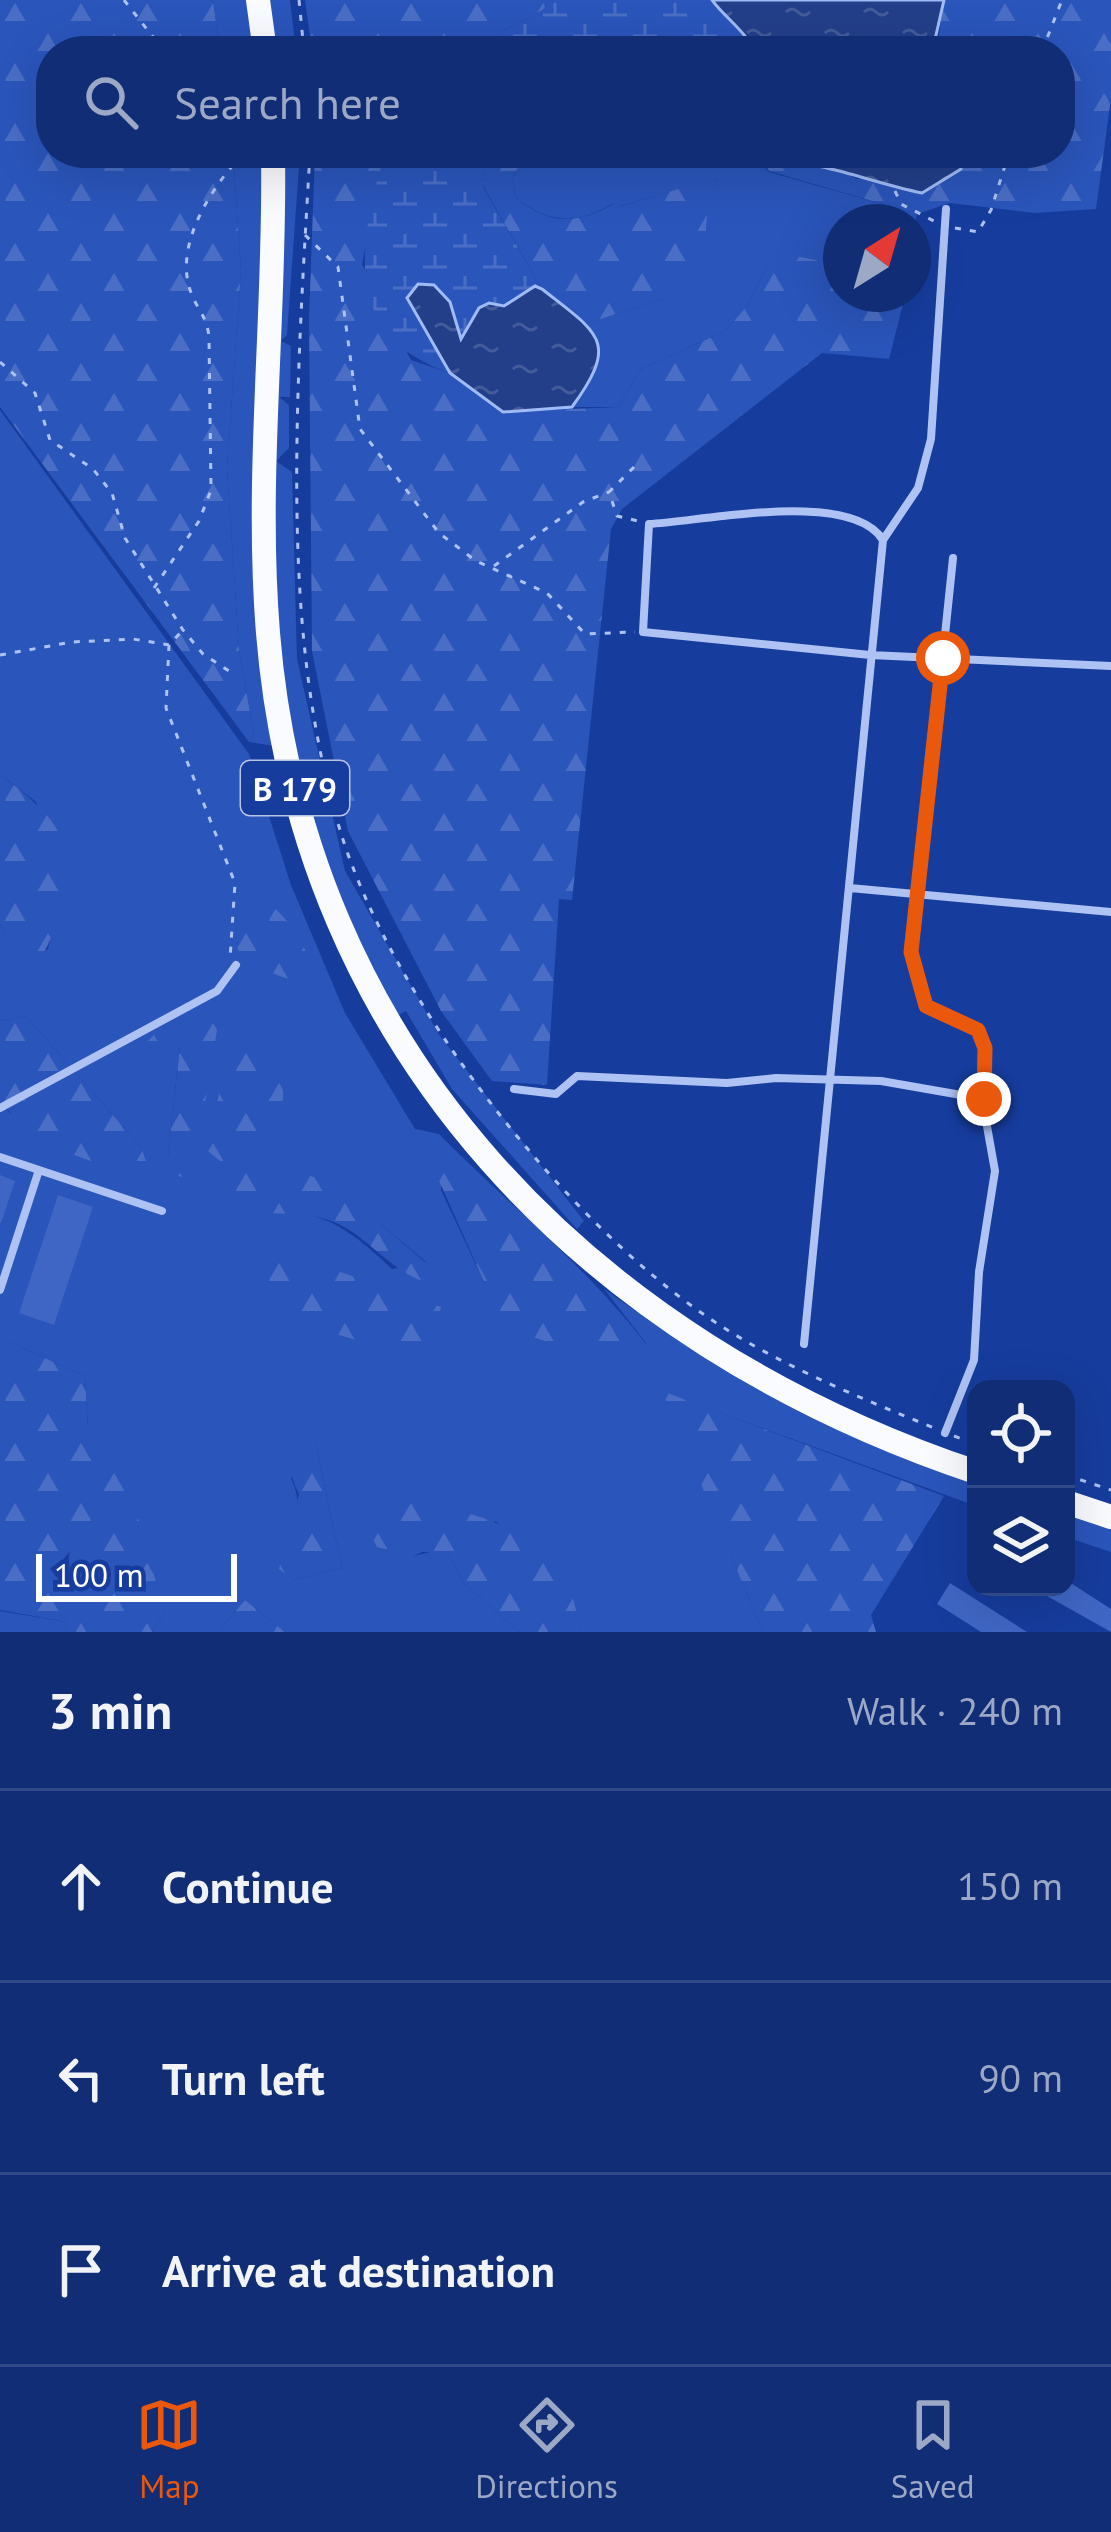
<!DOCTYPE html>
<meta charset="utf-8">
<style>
:root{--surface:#102d76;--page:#19357b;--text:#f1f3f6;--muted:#9ca8c5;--line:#304988;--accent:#ea580c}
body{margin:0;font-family:"PT Sans",sans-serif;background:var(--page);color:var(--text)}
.controls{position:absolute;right:36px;bottom:36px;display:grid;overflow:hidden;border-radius:24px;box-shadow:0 12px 48px #0002}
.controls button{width:108px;height:108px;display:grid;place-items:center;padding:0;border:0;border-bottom:3px solid var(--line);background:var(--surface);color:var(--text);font:60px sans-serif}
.compass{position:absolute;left:823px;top:204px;width:108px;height:108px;border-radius:50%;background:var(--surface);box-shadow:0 12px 48px #0002;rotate:37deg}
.scale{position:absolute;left:36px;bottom:30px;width:201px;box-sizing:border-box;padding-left:12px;border:6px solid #fff;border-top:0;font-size:33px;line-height:42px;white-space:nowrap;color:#fff;-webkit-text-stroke:9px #163c9d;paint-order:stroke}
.stop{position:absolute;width:36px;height:36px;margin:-27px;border:9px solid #ea580c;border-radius:50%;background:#fff}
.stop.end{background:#ea580c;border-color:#fff;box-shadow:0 3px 12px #0008}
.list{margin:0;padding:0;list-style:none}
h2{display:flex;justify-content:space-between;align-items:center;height:156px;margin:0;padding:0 48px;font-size:51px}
h2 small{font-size:39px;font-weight:400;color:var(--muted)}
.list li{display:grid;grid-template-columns:78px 1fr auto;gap:36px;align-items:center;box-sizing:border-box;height:192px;padding:0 48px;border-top:3px solid var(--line)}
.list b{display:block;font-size:45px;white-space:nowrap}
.list em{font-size:39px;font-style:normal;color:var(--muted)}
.icon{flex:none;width:66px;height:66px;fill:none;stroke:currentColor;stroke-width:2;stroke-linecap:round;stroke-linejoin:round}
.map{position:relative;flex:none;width:1111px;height:1632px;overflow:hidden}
.search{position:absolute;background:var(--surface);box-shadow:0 12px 48px #0002;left:36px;right:36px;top:36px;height:132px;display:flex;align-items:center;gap:30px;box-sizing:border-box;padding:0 42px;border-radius:48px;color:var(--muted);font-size:45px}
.sheet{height:732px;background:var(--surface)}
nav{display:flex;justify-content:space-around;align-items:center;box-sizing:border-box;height:168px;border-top:3px solid var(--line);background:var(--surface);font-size:33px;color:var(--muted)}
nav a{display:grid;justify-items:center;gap:6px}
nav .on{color:var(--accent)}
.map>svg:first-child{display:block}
.green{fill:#2a55bb;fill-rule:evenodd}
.forest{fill:url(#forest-firs)}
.wetland{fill:url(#wetland-marsh)}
.water{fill:url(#water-ripples);stroke:#a0bbf5;stroke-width:3}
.building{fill:#3f66c4}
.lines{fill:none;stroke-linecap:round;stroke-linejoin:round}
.path{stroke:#aec2f3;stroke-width:3;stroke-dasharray:6 9;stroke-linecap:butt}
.lane{stroke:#aec2f3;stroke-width:8}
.primary{stroke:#f9fbff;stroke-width:24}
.route{stroke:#ea580c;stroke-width:15}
.labels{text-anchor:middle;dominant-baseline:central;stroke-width:12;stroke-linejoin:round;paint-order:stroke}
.shield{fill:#163c9d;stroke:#b9c4e2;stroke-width:3}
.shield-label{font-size:33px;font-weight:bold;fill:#fff}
</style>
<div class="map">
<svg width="1111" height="1632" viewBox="0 0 1111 1632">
<defs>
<pattern id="forest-firs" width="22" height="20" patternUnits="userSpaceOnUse" patternTransform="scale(3)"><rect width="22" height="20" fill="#2a55bb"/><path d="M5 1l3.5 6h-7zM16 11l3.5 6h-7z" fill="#4a6ec5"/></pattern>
<pattern id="wetland-marsh" width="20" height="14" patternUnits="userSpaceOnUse" patternTransform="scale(3)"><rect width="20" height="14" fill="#2a55bb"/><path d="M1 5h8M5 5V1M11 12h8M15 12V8" fill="none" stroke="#4a6ec5"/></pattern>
<pattern id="water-ripples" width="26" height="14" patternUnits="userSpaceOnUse" patternTransform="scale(3)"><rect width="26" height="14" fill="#233f89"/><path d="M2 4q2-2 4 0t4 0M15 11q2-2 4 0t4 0" fill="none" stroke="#445c9b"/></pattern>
</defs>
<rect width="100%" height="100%" fill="#163c9d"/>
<!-- green -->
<path class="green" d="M213,0H247L255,51H220Z
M265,0H290L296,51H273Z
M233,153H263L274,746L249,742L254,734L239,650L227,468L241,271Z
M281,153H300L287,335L281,341L291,346L290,397H279L289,405V448L276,461L292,472L297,659L345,871L440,1036L584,1221L577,1229L452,1089L406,1011L393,1018L330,884L285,708L272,555Z
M526,153H750L769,172L917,214L913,232V222H841V265H767L748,305L725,331L641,369L618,407H572C596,375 608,360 586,324L664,298L718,178L621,206L612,204C577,225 549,224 515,197L513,177Z
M0,410L249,754L291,885L345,1013L415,1129L443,1142L441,1190L485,1284L640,1349L646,1343L604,1289C721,1373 842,1430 976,1482V1506L663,1392L763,1632H581L572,1604L496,1521L413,1556L435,1551L449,1556L464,1583L519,1632H285L245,1600L217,1632H152L164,1613L88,1428L85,1376L0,1338V1101L10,1113L148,1170L141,1147L26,1016L0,1021V924L25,965L48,949L65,873L36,802L0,774ZM180,1045L186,1177L168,1156ZM247,1159L332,1183L426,1262L392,1269C338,1218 316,1208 241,1211L215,1171L221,1161ZM316,1445L342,1568L294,1580L280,1569C290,1540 307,1508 291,1479Z
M1066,1512L1111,1527V1552L1066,1537Z
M0,1611L67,1622L65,1632H0Z"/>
<!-- forest -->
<path class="forest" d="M0,0H213L220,51H51V153H233L241,271L227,468L239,650L254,734L249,742L0,407Z
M305,0H550L543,10L464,51H312Z
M944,0H1111V98L1096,209L1034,213L950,203L917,214L769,171L763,161L828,164L857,179L961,169L963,153H1060V51L937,47Z
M315,153H385L362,264L411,360L450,373L503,412L618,407L641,369L725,331L748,305L767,265L790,255L841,265V294L905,296L889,359L822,353L622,509L611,529L572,900L559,899L547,1085L492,1081L441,1011L348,831L312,651L309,319Z
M501,153H526L513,177L515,197C549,225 577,225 613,204L622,206L718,177L708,204L704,251L664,298L586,324L542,289L483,186L485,169Z
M0,774C22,792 46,808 59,833C78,869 57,937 35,967L25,966L0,924Z
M254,897C283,906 305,942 313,970L305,983C266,974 220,956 231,910Z
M207,995L221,1006L194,1170L186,1178L171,1174L168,1156L180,1046L155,1052L145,1044L190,998Z
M26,1016L141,1147L149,1170L122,1172L37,1142L0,1101V1021Z
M241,1016C258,1023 263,1034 271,1050C294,1095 283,1127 249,1159L332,1182L426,1263L432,1273L424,1282C382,1265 364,1231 328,1220C290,1207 239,1222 207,1197L206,1181L220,1161L208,1151L233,1020Z
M416,1129L439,1134C507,1203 587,1267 646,1344L619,1366L486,1321L485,1284Z
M274,1249L441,1307L433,1348L421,1356C385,1348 291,1327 268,1299C262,1293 259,1281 256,1273Z
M0,1338L85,1376L88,1428L103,1434L142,1528L164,1613L152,1632H65L67,1622L0,1610Z
M662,1391L944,1496L871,1615L876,1632H763Z
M307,1438L316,1445L342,1568L294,1580L279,1569L299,1494C289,1476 289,1461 297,1441Z
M386,1502C438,1500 541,1524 565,1577C573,1593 577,1615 581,1632H519L464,1583L449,1556C430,1549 403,1554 377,1547L368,1530Z
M245,1600L285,1632H217Z"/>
<!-- wetland -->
<path class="wetland" d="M550,0H712C723,16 749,34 753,51H464L543,10Z
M385,153H481L497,160L485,169L483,187L542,289L535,286L461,341L407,299L450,373C341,336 358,244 385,153Z"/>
<!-- water -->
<path class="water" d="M712,0H944L934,44L961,51H753C749,34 723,16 712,0Z
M771,153H963L961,169L922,193C870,182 830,164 777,160Z
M418,284L434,285L450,302L461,339L479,308L489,303L504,306L535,286L542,289C599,334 620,341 572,407L503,412L450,373L407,298Z"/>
<!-- building -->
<path class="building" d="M0,1175L15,1181L1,1223H0Z
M58,1195L93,1207L54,1325L19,1313Z
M1066,1580L1111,1609V1632L1031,1587H1066Z
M950,1583L1027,1632H981L937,1604Z"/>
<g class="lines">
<!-- path -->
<path class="path" d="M124,0L164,51
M299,0L304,51
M1042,51L1062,0
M310,153C301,309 288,497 305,652C311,709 323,775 340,830C391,999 561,1217 706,1316C776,1364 856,1396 934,1428
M895,191L901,204L934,221
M955,228L978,232L991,210L1009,153
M305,235L338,267L360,429L439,533L476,561L547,593L585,634L635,632
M0,362L35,393L50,440L93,469L112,493L125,538L183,630L203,654L232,673
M634,467L609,492L617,516L638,521
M494,566L583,502L609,492
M154,588L199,521L211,490L209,337C207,317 199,312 192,295C173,251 206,197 233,165L227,153
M169,645L166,708L235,883L230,959
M0,655L72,642L133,639L169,645L182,631
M954,1436L976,1444
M1066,1475L1111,1490"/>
<!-- lane -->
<path class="lane" d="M883,540C851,489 705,521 649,524L643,632L870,655L1111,666
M850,888L1111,912
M514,1089L556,1094L577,1076L727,1083L776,1078L881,1081L984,1099
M0,1108L217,991L236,965
M0,1157L162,1211
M0,1290L39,1170
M804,1344L883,540L918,488L931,439L946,209
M945,1433L974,1360L979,1272L995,1171L983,1104L985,1048L978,1030L926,1005L912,952L953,558"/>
<!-- primary -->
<path class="primary" d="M258,0L265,51
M273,153C276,312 255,474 268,633C302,1051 590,1343 976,1472
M1066,1502L1111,1517"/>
</g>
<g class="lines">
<!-- route -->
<path class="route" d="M943,658L911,952L926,1006L978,1030L985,1048L984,1099"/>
</g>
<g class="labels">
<!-- shield labels -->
<rect class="shield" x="241" y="761" width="108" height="54" rx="9"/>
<g class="shield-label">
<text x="295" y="788">B 179</text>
</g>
</g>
</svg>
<div class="controls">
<button><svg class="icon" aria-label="locate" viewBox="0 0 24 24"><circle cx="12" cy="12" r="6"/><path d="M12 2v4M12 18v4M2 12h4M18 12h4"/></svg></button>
<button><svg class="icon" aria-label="layers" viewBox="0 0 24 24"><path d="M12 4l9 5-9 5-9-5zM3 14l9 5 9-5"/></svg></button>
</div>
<svg class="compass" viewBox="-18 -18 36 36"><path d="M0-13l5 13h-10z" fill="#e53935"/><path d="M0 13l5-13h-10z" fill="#9ca8c5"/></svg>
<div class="scale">100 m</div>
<div class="stop" style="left:943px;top:658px"></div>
<div class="stop end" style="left:984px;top:1099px"></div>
<div class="search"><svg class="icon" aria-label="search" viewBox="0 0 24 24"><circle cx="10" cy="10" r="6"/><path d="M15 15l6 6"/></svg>Search here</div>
</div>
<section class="sheet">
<h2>3 min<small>Walk · 240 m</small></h2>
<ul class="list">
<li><svg class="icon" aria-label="ahead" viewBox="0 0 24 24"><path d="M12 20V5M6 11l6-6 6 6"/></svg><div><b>Continue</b></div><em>150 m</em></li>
<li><svg class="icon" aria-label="left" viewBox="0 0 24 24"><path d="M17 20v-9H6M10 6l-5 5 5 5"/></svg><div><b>Turn left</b></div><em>90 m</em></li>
<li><svg class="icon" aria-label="arrive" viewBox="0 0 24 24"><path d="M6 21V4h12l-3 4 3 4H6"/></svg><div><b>Arrive at destination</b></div></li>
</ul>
</section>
<nav>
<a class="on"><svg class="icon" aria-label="map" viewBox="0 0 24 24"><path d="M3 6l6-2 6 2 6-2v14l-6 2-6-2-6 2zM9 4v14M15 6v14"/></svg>Map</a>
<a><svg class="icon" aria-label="directions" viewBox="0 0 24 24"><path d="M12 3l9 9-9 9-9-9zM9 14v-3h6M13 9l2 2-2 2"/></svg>Directions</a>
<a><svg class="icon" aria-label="saved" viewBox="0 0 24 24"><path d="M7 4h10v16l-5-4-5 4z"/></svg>Saved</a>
</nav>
